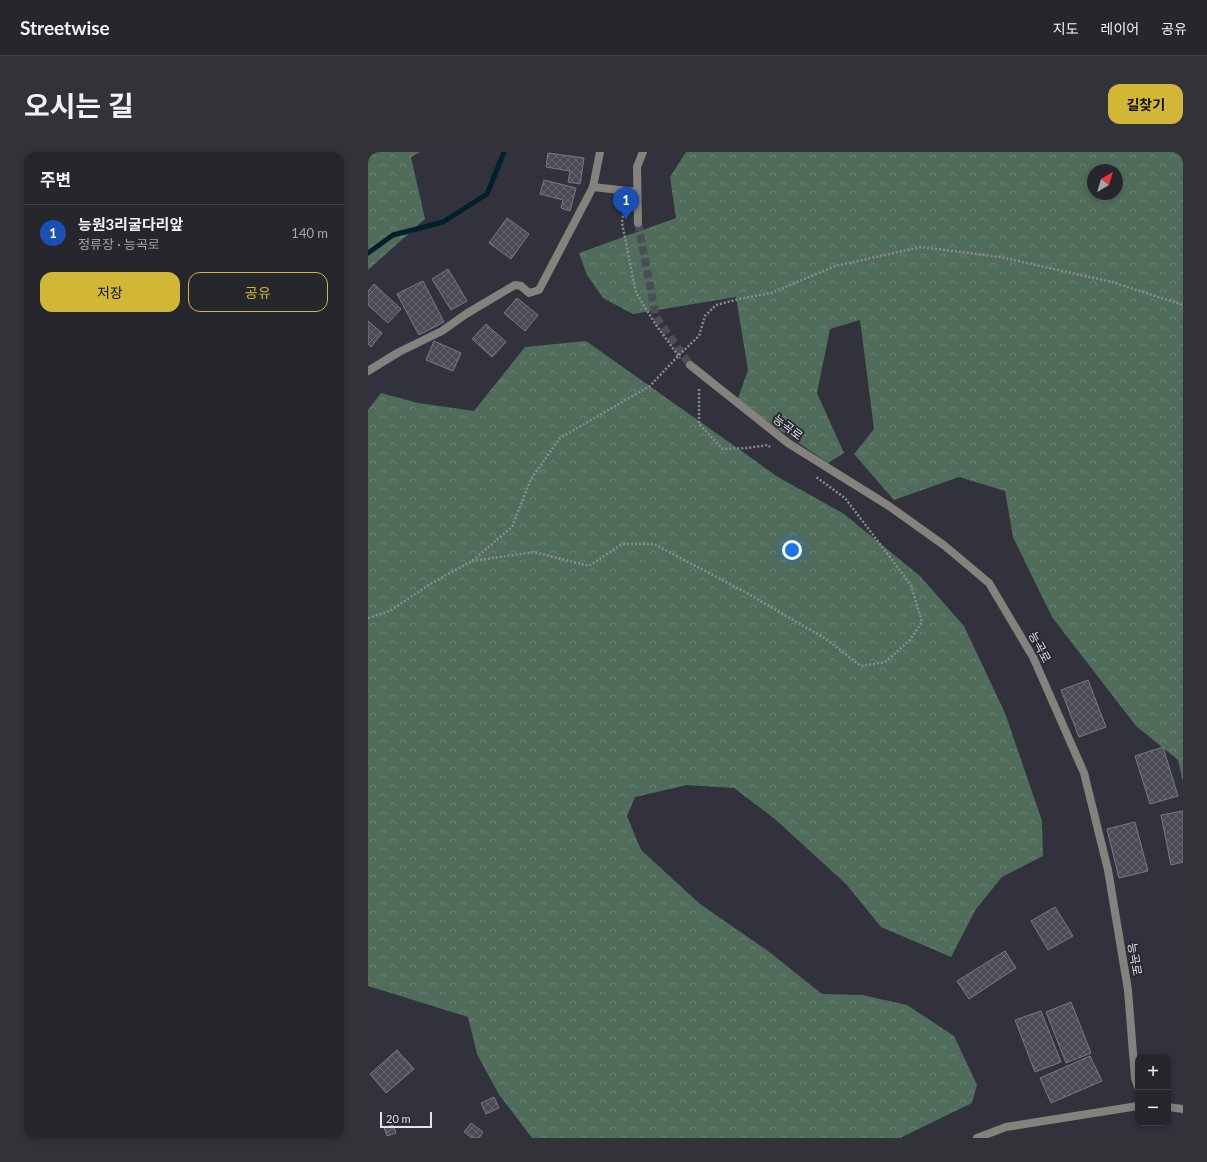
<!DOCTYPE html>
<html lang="ko">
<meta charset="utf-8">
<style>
:root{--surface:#26262d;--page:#323239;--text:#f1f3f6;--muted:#a4a5aa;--line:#424349;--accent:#d2b736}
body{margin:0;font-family:Lato,"Noto Sans KR",sans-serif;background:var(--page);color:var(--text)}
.controls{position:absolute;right:12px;bottom:12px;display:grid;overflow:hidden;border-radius:8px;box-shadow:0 2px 6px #0003}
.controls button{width:36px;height:36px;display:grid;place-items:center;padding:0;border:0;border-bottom:1px solid var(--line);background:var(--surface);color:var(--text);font:20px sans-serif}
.compass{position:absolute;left:719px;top:12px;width:36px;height:36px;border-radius:50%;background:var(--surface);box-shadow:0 2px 6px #0003;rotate:38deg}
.scale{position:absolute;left:12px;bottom:10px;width:52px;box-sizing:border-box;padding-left:4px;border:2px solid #e3e3ea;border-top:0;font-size:11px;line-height:14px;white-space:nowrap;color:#e3e3ea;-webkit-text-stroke:3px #282832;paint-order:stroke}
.you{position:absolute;left:424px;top:398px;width:14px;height:14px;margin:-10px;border:3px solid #fff;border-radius:50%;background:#1a73e8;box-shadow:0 0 0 6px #1a73e833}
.badge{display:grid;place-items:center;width:26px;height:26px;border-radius:50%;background:var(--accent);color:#fff;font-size:13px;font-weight:700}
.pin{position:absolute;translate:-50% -33px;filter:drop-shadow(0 1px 2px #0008)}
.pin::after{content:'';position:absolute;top:21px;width:14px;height:12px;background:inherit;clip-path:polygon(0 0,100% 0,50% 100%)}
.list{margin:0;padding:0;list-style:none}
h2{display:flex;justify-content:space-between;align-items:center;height:52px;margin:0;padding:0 16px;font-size:17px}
h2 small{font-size:13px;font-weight:400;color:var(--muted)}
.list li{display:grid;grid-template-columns:26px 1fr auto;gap:12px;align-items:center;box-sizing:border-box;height:56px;padding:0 16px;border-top:1px solid var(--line)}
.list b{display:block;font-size:15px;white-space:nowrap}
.list p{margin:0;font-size:13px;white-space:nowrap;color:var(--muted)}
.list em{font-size:13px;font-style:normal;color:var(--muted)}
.actions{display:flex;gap:8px;padding:12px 16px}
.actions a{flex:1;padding:9px 0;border:1px solid var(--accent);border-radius:12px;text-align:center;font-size:14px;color:var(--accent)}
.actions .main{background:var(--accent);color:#111}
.map{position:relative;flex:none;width:815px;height:986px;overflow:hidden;border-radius:12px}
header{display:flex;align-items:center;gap:24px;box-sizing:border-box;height:56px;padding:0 20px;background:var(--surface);border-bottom:1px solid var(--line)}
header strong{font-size:19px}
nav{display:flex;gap:22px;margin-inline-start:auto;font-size:14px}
.intro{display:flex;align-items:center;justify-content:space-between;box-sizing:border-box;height:96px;padding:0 24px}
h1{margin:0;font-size:28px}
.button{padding:10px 18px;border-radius:12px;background:var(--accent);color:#111;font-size:14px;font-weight:700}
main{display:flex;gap:24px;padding:0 24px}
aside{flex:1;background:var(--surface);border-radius:12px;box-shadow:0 2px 6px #0003}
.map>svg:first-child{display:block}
.forest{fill:url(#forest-crowns);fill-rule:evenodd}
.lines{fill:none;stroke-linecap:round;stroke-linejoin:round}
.stream{stroke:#021f2c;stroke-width:5}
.building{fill:url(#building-cross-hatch);stroke:#7a7a85}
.tertiary-tunnel{stroke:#4d4d56;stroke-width:8;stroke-dasharray:8 4;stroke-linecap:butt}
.path{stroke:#8b8b93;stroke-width:2.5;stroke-dasharray:2 2;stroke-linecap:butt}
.service{stroke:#83827d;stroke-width:8}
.minor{stroke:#83827d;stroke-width:8}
.tertiary{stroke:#83827d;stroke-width:8}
.labels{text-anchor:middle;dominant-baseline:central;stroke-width:4;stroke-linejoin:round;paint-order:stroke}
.street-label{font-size:12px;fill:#e3e3ea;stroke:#282832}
</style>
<header>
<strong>Streetwise</strong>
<nav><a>지도</a><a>레이어</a><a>공유</a></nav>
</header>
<div class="intro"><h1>오시는 길</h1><a class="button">길찾기</a></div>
<main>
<aside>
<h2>주변<small></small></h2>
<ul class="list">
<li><span class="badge" style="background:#1a4fb4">1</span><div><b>능원3리굴다리앞</b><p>정류장 · 능곡로</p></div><em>140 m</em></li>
</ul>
<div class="actions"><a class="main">저장</a><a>공유</a></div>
</aside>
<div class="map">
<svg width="815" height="986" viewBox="0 0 815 986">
<defs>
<pattern id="forest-crowns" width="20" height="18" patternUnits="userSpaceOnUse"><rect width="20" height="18" fill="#506c5a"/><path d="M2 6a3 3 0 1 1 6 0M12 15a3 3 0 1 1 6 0" fill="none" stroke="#698172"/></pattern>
<pattern id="building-cross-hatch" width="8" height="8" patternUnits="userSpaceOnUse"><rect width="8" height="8" fill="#4b4b56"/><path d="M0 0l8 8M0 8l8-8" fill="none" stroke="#65656e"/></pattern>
</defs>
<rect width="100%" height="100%" fill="#32323c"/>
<!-- forest -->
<path class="forest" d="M0,0H52L43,5L57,67L0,118Z
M318,0H815V630L810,608L768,574L684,465L645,385L637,339L591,325L526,348L486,302L506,277L492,168L462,177L449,241L476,301L460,311L369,249L380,218L368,145L265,162L235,146L219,123L211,101L308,66L302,25ZM725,18H749V42H725Z
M218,189L410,325L476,362L552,424L596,474L637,561L674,669L675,704L634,725L608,757L583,805L513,775L478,732L408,668L366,636L319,633L267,645L259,664L273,698L332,752L400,799L454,842L494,843L539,853L586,884L609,933L604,951L532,986H164L130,941L109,902L100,865L0,834V258L13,241L50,251L106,259L157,195Z"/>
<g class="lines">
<!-- stream -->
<path class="stream" d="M0,101L25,83L75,70L119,42L136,0"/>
</g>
<!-- building -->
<path class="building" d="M180,1L216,6L212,32L200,30L202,19L178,15Z
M176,28L208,36L202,59L193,56L195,48L172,42Z
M139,66L161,82L143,107L121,91Z
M80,117L99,149L83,158L64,127Z
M55,129L76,170L51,183L29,142Z
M6,132L33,157L20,171L0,153V139Z
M149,146L170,163L157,179L136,161Z
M0,169L14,181L3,195L0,192Z
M118,172L138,190L124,205L104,187Z
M66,189L93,201L85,219L58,208Z
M720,528L738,575L711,585L693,538Z
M795,595L810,644L782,652L767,604Z
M815,659V710L803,713L793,663Z
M767,670L780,719L751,726L739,677Z
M687,755L705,784L680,798L663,769Z
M637,799L648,816L601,847L589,829Z
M703,850L723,901L698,911L678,860Z
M673,859L693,910L667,920L647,868Z
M29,898L46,917L18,941L2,922Z
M722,904L734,929L683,951L672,926Z
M126,945L131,956L118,962L113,951Z
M103,971L115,980L111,986H104L96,980Z
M25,973L28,981L19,984L16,976Z"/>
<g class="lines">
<!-- tertiary-tunnel -->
<path class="tertiary-tunnel" d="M270,71L288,165L322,213"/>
<!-- path -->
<path class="path" d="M256,56L254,71L268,141L288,173L312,206
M331,237V272L355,297L379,296L400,293L402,295
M104,409L166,400L221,414L254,392H286L377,440L458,487L493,514L517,510L541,489L554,470L543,433L477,346L448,325
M0,466L22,459L62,432L104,409L144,375L163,327L192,286L282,234L311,203L331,184L337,164L348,153L371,147L403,141L467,114L553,95L632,105L744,130L815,153"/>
<!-- service -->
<path class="service" d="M0,219L31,200L74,179L98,162L147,133L153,134L161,141L171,138L225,35"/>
<!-- minor -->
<path class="minor" d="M232,0L225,35L269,40
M609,986L638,975L770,954"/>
<!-- tertiary -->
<path class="tertiary" d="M270,71L269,15L275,0
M322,213L420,291L521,354L577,394L621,431L665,505L716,621L740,718L760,838L767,926L770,935
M800,955L815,957"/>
</g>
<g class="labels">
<!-- street labels -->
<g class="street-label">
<text transform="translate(420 275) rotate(37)">능곡로</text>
<text transform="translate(672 495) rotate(62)">능곡로</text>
<text transform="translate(767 807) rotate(80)">능곡로</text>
</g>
</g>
</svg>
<div class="controls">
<button>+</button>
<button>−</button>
</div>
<svg class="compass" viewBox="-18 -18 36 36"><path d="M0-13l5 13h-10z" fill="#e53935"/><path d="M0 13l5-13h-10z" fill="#a4a5aa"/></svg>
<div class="scale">20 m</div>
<div class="you"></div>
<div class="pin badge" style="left:258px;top:68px;background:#1a4fb4">1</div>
</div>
</main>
